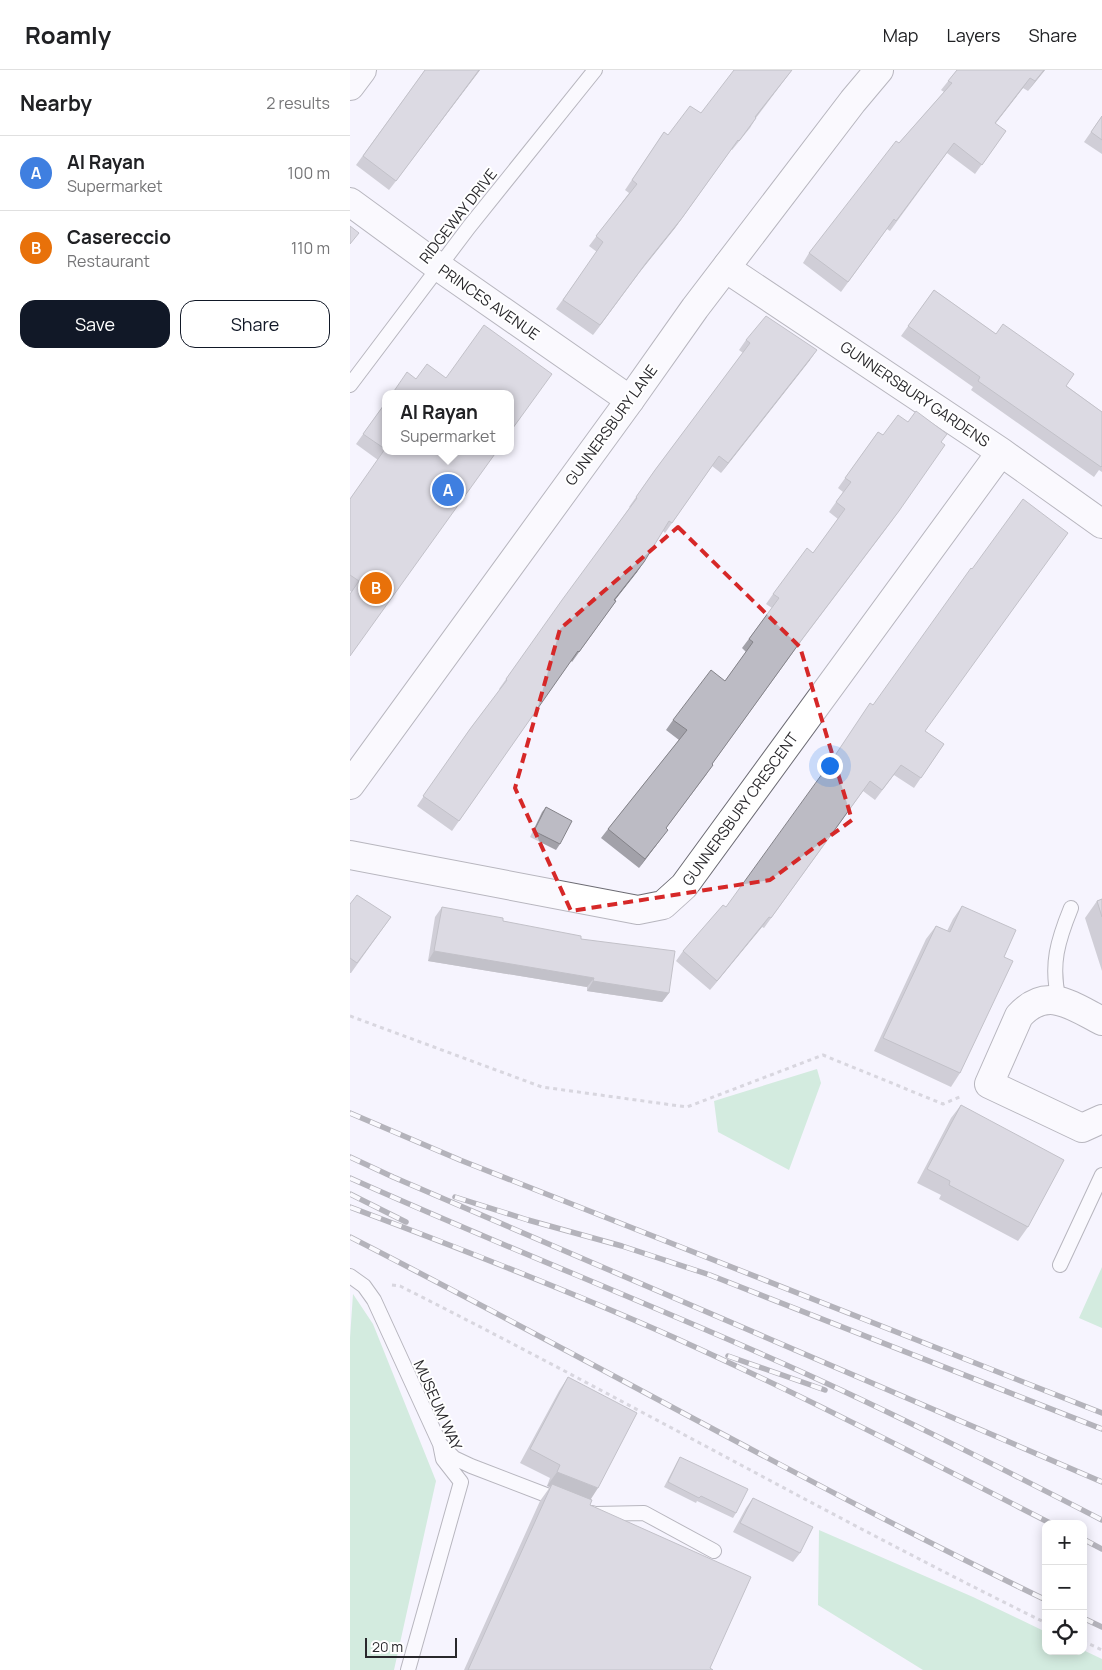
<!DOCTYPE html>
<meta charset="utf-8">
<style>
:root{--surface:#fff;--page:#f2f2f2;--text:#202124;--muted:#757577;--line:#e0e0e0;--accent:#111827}
body{margin:0;font-family:Manrope,sans-serif;background:var(--page);color:var(--text)}
.controls{position:absolute;right:15px;bottom:15px;display:grid;overflow:hidden;border-radius:10px;box-shadow:0 2px 12px #0003}
.controls button{width:45px;height:45px;display:grid;place-items:center;padding:0;border:0;border-bottom:1px solid var(--line);background:var(--surface);color:var(--text);font:25px sans-serif}
.scale{position:absolute;left:15px;bottom:12px;width:92px;box-sizing:border-box;padding-left:5px;border:2px solid #29282c;border-top:0;font-size:14px;line-height:18px;white-space:nowrap;color:#29282c;-webkit-text-stroke:4px #fff;paint-order:stroke}
.you{position:absolute;left:479px;top:695px;width:18px;height:18px;margin:-12px;border:4px solid #fff;border-radius:50%;background:#1a73e8;box-shadow:0 0 0 8px #1a73e833}
.badge{display:grid;place-items:center;width:32px;height:32px;border-radius:50%;background:var(--accent);color:#fff;font-size:16px;font-weight:700}
.pin{position:absolute;translate:-50% -50%;border:2px solid #fff;box-shadow:0 1px 5px #0006}
.popup{position:absolute;left:32px;top:320px;width:132px;height:65px;box-sizing:border-box;display:grid;place-content:center;border-radius:10px;background:var(--surface);filter:drop-shadow(0 1px 4px #0005);font-size:16px;white-space:nowrap;color:var(--muted)}
.popup b{font-size:19px;color:var(--text)}
.popup::after{content:'';position:absolute;left:50%;top:100%;margin-left:-10px;border:10px solid transparent;border-top-color:var(--surface)}
.list{margin:0;padding:0;list-style:none}
h2{display:flex;justify-content:space-between;align-items:center;height:65px;margin:0;padding:0 20px;font-size:21px}
h2 small{font-size:16px;font-weight:400;color:var(--muted)}
.list li{display:grid;grid-template-columns:32px 1fr auto;gap:15px;align-items:center;box-sizing:border-box;height:75px;padding:0 20px;border-top:1px solid var(--line)}
.list b{display:block;font-size:19px;white-space:nowrap}
.list p{margin:0;font-size:16px;white-space:nowrap;color:var(--muted)}
.list em{font-size:16px;font-style:normal;color:var(--muted)}
.actions{display:flex;gap:10px;padding:15px 20px}
.actions a{flex:1;padding:11px 0;border:1px solid var(--accent);border-radius:15px;text-align:center;font-size:18px;color:var(--accent)}
.actions .main{background:var(--accent);color:#fff}
.icon{flex:none;width:28px;height:28px;fill:none;stroke:currentColor;stroke-width:2;stroke-linecap:round;stroke-linejoin:round}
.map{position:relative;flex:none;width:752px;height:1600px;overflow:hidden}
header{display:flex;align-items:center;gap:30px;box-sizing:border-box;height:70px;padding:0 25px;background:var(--surface);border-bottom:1px solid var(--line)}
header strong{font-size:24px}
nav{display:flex;gap:28px;margin-inline-start:auto;font-size:18px}
main{display:flex}
aside{flex:1;background:var(--surface)}
.map>svg:first-child{display:block}
.green{fill:#a9dfbb}
.lines{fill:none;stroke-linecap:round;stroke-linejoin:round}
.service-casing{stroke:#6c6b73;stroke-width:16}
.minor-casing{stroke:#6c6b73;stroke-width:30}
.primary-casing{stroke:#6c6b73;stroke-width:30}
.path{stroke:#b4b2ba;stroke-width:3;stroke-dasharray:4 4;stroke-linecap:butt}
.service{stroke:#fff;stroke-width:14}
.minor{stroke:#fff;stroke-width:28}
.primary{stroke:#fff;stroke-width:28}
.rail-casing{stroke:#65646a;stroke-width:5.5}
.rail{stroke:#fff;stroke-width:4;stroke-dasharray:11;stroke-linecap:butt}
.wall{fill:#a2a1a9}
.shaded-wall{fill:#848389}
.building{fill:#bcbbc4;stroke:#848389}
.marked{fill:none;stroke:#d62828;stroke-width:4;stroke-dasharray:10 6;stroke-linejoin:round}
.labels{text-anchor:middle;dominant-baseline:central;stroke-width:4;stroke-linejoin:round;paint-order:stroke}
.street-label{font-size:15px;fill:#29282c;stroke:#fff}
</style>
<header>
<strong>Roamly</strong>
<nav><a>Map</a><a>Layers</a><a>Share</a></nav>
</header>
<main>
<aside>
<h2>Nearby<small>2 results</small></h2>
<ul class="list">
<li><span class="badge" style="background:#3f7fe0">A</span><div><b>Al Rayan</b><p>Supermarket</p></div><em>100 m</em></li>
<li><span class="badge" style="background:#e8710a">B</span><div><b>Casereccio</b><p>Restaurant</p></div><em>110 m</em></li>
</ul>
<div class="actions"><a class="main">Save</a><a>Share</a></div>
</aside>
<div class="map">
<svg width="752" height="1600" viewBox="0 0 752 1600">
<rect width="100%" height="100%" fill="#f6f4fe"/>
<!-- green -->
<path class="green" d="M467,999L471,1013L439,1100L368,1062L364,1031Z
M752,1197V1258L729,1248Z
M3,1224L23,1254L86,1411L44,1600H0V1268Z
M469,1460L623,1527L696,1562V1581L733,1580L752,1589V1600H573L468,1535Z"/>
<g class="lines">
<defs>
<path id="service" d="M0,315L119,157L245,0
M709,930C700,895 708,870 721,838
M710,1195L752,1105
M0,1206L14,1216L24,1230L90,1374L93,1389L111,1412L58,1600
M92,1376L104,1388L121,1396L212,1431
M242,1443L245,1444L294,1443L364,1481"/>
<path id="minor" d="M0,16L12,0
M0,132L89,197L280,330
M378,195L386,205L651,382L752,454
M0,785L288,840L313,835L334,816L651,382
M752,951C722,936 697,915 669,946L639,1014L732,1058L752,1049"/>
<path id="primary" d="M0,715L280,330L345,238L503,31L529,0"/>
</defs>
<!-- service casing -->
<use href="#service" class="service-casing"/>
<!-- minor casing -->
<use href="#minor" class="minor-casing"/>
<!-- primary casing -->
<use href="#primary" class="primary-casing"/>
<!-- path -->
<path class="path" d="M0,946L192,1017L337,1037L473,985L593,1034L612,1026
M42,1215L50,1216C267,1325 478,1446 696,1553
M733,1571L752,1580"/>
<!-- service -->
<use href="#service" class="service"/>
<!-- minor -->
<use href="#minor" class="minor"/>
<!-- primary -->
<use href="#primary" class="primary"/>
<defs>
<path id="rail" d="M0,1043L110,1090L752,1343
M0,1087L43,1107L752,1412
M0,1108C138,1170 278,1225 416,1286C530,1336 641,1393 752,1450
M0,1124L56,1152
M105,1127L178,1150L272,1176L360,1205L752,1359
M0,1137C109,1178 217,1220 323,1267C452,1325 577,1390 702,1454
M0,1167C233,1286 460,1416 696,1530
M378,1286L475,1320
M733,1469L752,1479
M733,1548L752,1557"/>
</defs>
<!-- rail casing -->
<use href="#rail" class="rail-casing"/>
<!-- rail -->
<use href="#rail" class="rail"/>
</g>
<!-- wall -->
<path class="wall" d="M75,0H130L39,120L6,95Z
M442,0L406,48L400,58L382,80L381,79L325,158L289,203L243,265L206,239L247,182L239,176L279,123L275,120L314,62L318,65L351,43Z
M607,0H695L678,21L673,18L645,54L656,61L625,104L597,83L540,161L537,159L491,222L453,193L459,183L549,73L594,22L591,20Z
M752,46V84L734,72Z
M584,220L646,264L752,342V402L749,400L744,407L621,320L623,317L551,266Z
M396,270L460,290L371,403L362,396L315,463L313,461L287,502L265,530L266,531L222,592L221,591L203,616L102,761L67,736L120,659L150,620L149,619L156,609L280,437H279L305,400L393,283L389,280Z
M36,332L147,381L2,522L0,521V429L28,390L6,374Z
M558,352L591,372L542,451L446,578L362,694L356,705L316,758L311,769L289,798L251,768L258,759L329,670L316,660L323,650L375,611L396,582L392,578L422,538L416,534L423,524L463,483L488,449L479,442L493,422L488,418L528,362L533,365Z
M575,661L594,674L564,718L544,705L525,730L513,721L414,858L412,857L360,920L326,891L333,881L376,837Z
M196,737L210,774L206,780L180,767L192,742Z
M752,829V901L735,848L747,831Z
M0,834L41,847L1,903H0Z
M612,836L654,887L610,1003L601,1017L524,981L576,869L586,856L597,861L603,849Z
M92,837L231,869L319,923L312,932L237,921V917L78,891L85,847Z
M611,1035L678,1157L668,1171L589,1129L591,1125L567,1113L601,1048Z
M218,1307L240,1430V1435L360,1598L363,1600H114L190,1431L200,1417L197,1416L200,1408L170,1393L209,1321Z
M330,1387L386,1443L383,1448L347,1431L346,1433L314,1417L327,1392Z
M403,1428L450,1483L443,1492L383,1462L396,1438Z"/>
<!-- shaded-wall -->
<path class="shaded-wall" d="M129,0H130L39,120L46,111Z
M442,0L398,57L405,47Z
M694,0H695L678,21L685,11Z
M680,8L673,18L638,63L645,53Z
M388,70L325,158L289,203L243,265L250,255Z
M467,280L460,290L371,403L378,393Z
M294,492L287,502L257,540L264,530Z
M318,760L311,769L289,798L295,789Z
M419,847L412,857L360,920L367,911Z
M84,881L244,908L237,917L78,891Z
M243,911L319,923L312,932L237,921Z
M207,1402L248,1418L239,1432L202,1414L200,1417L197,1416Z"/>
<!-- building -->
<path class="building" d="M75,0H129L46,111L13,86Z
M384,0H442L405,47L406,48L389,71L388,70L332,148L296,193L250,255L213,230L253,172L246,166L287,114L282,110L314,62L318,65L340,36L351,43Z
M607,0H694L685,11L680,8L645,53L656,61L632,95L604,73L546,151L544,149L498,212L459,183L546,71L549,73L602,13L598,11Z
M752,46V70L741,62Z
M0,156L9,163L0,174Z
M584,220L646,264L653,254L724,304L716,316L752,342V396L751,397L628,311L630,307L558,256Z
M416,246L467,280L378,393L369,386L322,453L319,451L294,492L264,530L266,531L229,582L228,581L209,608L109,751L73,726L120,659L157,610L156,609L212,530L287,428L286,427L305,400L400,273L396,270Z
M134,255L202,304L160,362V324H42L57,302L66,309L77,294L96,308Z
M36,332V381H147L0,586V524L9,511L0,505V429L35,379L13,364Z
M566,341L597,364L591,372L595,375L549,441L453,568L362,694L363,695L316,758L318,760L295,789L258,759L337,660L323,650L361,600L375,611L403,572L399,569L429,528L423,524L457,478L463,483L495,439L486,432L501,412L495,408L528,362L533,365L548,345L558,352Z
M673,429L718,463L575,661L594,674L571,708L551,695L532,720L520,711L421,848L419,847L367,911L333,881L373,835L376,837L480,693L520,633L523,635L621,498L622,499Z
M196,737L222,751L210,774L184,761Z
M7,825L41,847L7,893L0,888V834Z
M752,829V847L747,831Z
M612,836L666,860L654,887L663,891L610,1003L533,968L586,856L600,862Z
M92,837L153,848V851L231,866V869L325,881L319,923L243,911L244,908L84,881Z
M611,1035L714,1090L678,1157L599,1115L600,1111L577,1099Z
M218,1307L287,1343L248,1418L207,1402L210,1395L180,1379Z
M330,1387L398,1419L386,1443L351,1426L349,1428L318,1412Z
M202,1414L242,1430L240,1435L401,1507L360,1598L363,1600H118Z
M403,1428L463,1457L450,1483L390,1453Z"/>
<!-- marked area -->
<path d="M0 0H752V1600H0ZM328,457L450,577L502,750L420,810L221,841L165,718L210,559Z" fill="#f6f4fe" fill-opacity=".55" fill-rule="evenodd"/>
<path class="marked" d="M328,457L450,577L502,750L420,810L221,841L165,718L210,559Z"/>
<g class="labels">
<!-- street labels -->
<g class="street-label">
<text transform="translate(108 146) rotate(-52)">RIDGEWAY DRIVE</text>
<text transform="translate(139 232) rotate(35)">PRINCES AVENUE</text>
<text transform="translate(565 324) rotate(34)">GUNNERSBURY GARDENS</text>
<text transform="translate(261 355) rotate(-54)">GUNNERSBURY LANE</text>
<text transform="translate(390 739) rotate(-54)">GUNNERSBURY CRESCENT</text>
<text transform="translate(88 1335) rotate(66)">MUSEUM WAY</text>
</g>
</g>
</svg>
<div class="controls">
<button>+</button>
<button>−</button>
<button><svg class="icon" aria-label="locate" viewBox="0 0 24 24"><circle cx="12" cy="12" r="6"/><path d="M12 2v4M12 18v4M2 12h4M18 12h4"/></svg></button>
</div>
<div class="scale">20 m</div>
<div class="you"></div>
<div class="pin badge" style="left:98px;top:420px;background:#3f7fe0">A</div>
<div class="popup"><b>Al Rayan</b>Supermarket</div>
<div class="pin badge" style="left:26px;top:518px;background:#e8710a">B</div>
</div>
</main>
